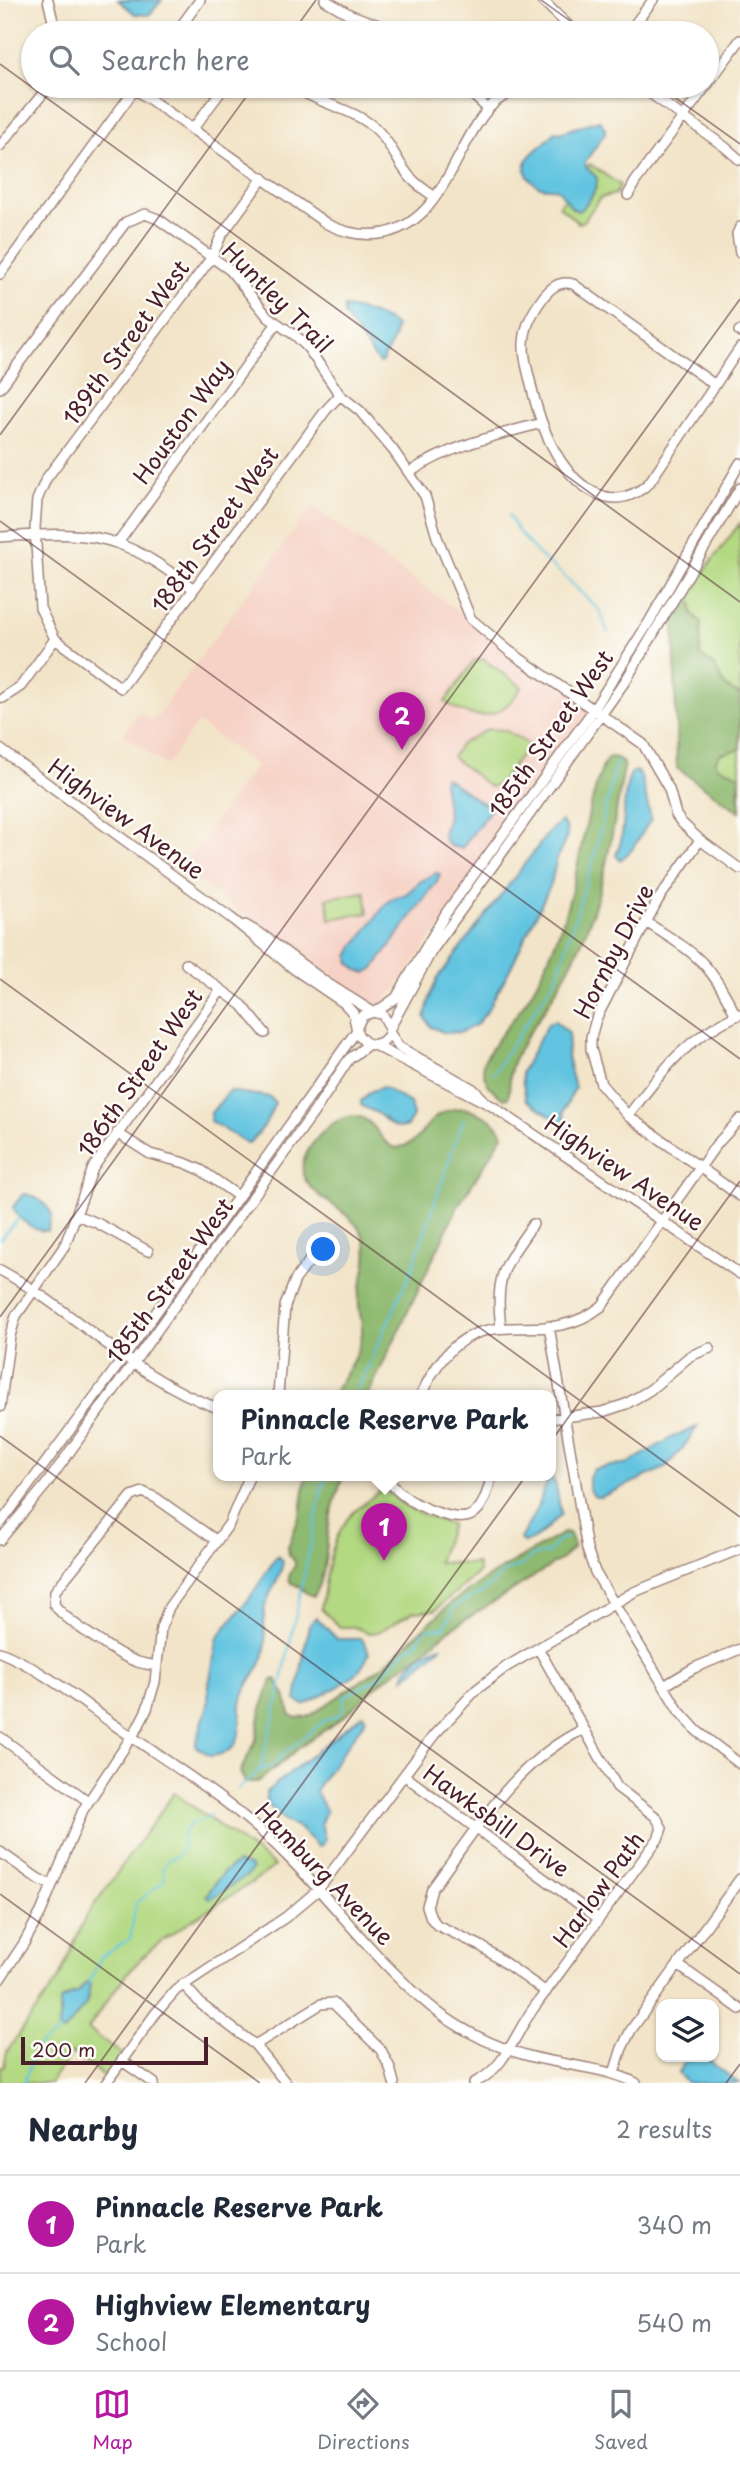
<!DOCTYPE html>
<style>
:root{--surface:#fff;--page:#f2f2f3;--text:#1f2937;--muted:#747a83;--line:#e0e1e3;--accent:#b5179e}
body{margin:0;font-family:"Playpen Sans",sans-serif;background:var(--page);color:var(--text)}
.controls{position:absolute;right:21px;bottom:21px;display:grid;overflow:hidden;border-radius:14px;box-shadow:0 2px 5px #0004}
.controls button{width:63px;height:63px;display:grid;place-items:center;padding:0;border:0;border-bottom:2px solid var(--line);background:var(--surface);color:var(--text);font:35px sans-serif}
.scale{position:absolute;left:21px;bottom:18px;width:187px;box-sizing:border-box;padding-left:7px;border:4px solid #4a1f2b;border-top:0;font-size:19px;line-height:24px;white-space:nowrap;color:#4a1f2b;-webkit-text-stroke:5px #fdfcf7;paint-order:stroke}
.you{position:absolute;left:324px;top:1250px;width:24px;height:24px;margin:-18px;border:5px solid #fff;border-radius:50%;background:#1a73e8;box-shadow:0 0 0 10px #1a73e833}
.badge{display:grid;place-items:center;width:46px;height:46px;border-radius:50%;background:var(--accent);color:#fff;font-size:23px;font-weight:700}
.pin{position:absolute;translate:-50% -58px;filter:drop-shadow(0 2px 4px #0008)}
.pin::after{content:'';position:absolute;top:37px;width:24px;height:21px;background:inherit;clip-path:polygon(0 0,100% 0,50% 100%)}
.popup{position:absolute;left:213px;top:1390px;width:343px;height:91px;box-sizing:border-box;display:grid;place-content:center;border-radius:14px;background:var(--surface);filter:drop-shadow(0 2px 5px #0005);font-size:23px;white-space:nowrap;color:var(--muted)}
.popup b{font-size:26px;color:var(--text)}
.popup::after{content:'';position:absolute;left:50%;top:100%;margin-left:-14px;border:14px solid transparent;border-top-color:var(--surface)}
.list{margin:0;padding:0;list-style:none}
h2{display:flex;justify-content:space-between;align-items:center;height:91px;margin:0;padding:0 28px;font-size:30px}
h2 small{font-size:23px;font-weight:400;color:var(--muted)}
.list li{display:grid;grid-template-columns:46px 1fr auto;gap:21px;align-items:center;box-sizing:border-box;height:98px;padding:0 28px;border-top:2px solid var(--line)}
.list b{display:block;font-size:26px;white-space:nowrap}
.list p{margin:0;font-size:23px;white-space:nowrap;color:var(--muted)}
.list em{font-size:23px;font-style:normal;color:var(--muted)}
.icon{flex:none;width:38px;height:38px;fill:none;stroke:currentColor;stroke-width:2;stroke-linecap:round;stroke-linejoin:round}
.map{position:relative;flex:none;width:740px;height:2083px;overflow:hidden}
.search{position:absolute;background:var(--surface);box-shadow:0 2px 5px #0004;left:21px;right:21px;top:21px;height:77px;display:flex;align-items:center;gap:18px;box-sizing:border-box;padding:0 24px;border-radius:38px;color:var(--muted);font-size:26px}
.sheet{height:287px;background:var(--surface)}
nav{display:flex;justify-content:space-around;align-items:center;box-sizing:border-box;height:98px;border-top:2px solid var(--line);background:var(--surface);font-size:19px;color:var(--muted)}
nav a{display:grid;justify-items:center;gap:4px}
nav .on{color:var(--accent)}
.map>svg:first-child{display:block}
.built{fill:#f6d1c5}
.green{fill:#b3d982;stroke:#7e7c56;stroke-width:2;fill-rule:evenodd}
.forest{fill:#8eb970;stroke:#6c6c4e;stroke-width:2}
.water{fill:#62c4e0;stroke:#567286;stroke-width:2}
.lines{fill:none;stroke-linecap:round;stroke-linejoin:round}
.stream{stroke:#62c4e0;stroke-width:2}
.minor-casing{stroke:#9e827a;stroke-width:12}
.minor{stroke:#fff;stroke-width:9}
.ticks{fill:none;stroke:#4a1f2b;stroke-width:2;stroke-opacity:0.45}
.labels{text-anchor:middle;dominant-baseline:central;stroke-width:5;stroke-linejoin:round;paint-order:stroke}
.street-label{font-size:23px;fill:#4a1f2b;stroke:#fdfcf7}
</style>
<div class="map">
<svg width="740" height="2083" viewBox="0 0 740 2083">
<rect width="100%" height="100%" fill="#fdfcf7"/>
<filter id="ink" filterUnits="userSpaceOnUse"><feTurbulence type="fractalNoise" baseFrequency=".0143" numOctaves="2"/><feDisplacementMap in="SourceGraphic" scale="14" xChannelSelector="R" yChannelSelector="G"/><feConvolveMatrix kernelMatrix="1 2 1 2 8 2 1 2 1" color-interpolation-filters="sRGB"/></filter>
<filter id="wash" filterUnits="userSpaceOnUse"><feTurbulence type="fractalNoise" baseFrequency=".00686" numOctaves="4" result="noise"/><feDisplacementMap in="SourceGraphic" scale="28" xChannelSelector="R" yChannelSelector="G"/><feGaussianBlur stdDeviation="1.57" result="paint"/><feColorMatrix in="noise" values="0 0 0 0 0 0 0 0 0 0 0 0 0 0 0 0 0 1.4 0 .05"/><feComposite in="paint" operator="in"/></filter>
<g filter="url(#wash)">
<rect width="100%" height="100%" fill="#f2e4c8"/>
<!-- built -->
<path class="built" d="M312,506L597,712L379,1010L180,869L256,766L198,722L166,766L123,735L139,712L153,721Z"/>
<!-- green -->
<path class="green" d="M590,164L620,185L616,194L600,198L584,221L578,223L559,206L566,197L572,208L578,211C588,205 598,189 597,178L587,168Z
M740,523V812L677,768L674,612Z
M483,659L522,687C501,719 478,725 445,702L475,660Z
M488,729L505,730L529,745L498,785L490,787L452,757L461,744Z
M365,892L368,913L330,919L327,898Z
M383,1488L405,1507L451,1525L438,1562L471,1564L477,1563L479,1572L435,1610L413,1612L378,1632L369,1633L354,1627H340L321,1609C327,1577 329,1538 352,1514C362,1504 373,1497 383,1488Z
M174,1793L275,1866C230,1901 172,1925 133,1967C116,1986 102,2008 88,2029L122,2054L106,2077L72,2053L50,2083H0V2066H4L7,2052L16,2038L58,1980L85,1918ZM237,1863L249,1866L248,1875L213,1896L206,1895L223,1873ZM87,1982L90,1985L86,2004L60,2024L59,2010L63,1999L79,1991Z"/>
<!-- forest -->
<path class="forest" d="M685,596L692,603L693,614L701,622L700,655L714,666L725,686L740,695V749L720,754L715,761L718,767L734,772L740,777L738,793L740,812L677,768L674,612Z
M609,757L617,758L623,763L624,768C613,827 605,890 580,945C569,970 555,993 541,1015C531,1030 520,1045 513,1062C508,1074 511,1086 508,1098L504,1099C491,1091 482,1079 483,1063C495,1039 517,1017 531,993C553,955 568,911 577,868C581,849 597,765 609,757Z
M464,1108C478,1113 498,1119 503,1135L457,1208L368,1395H332C343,1377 360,1354 362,1333C363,1320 357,1308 359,1296C362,1276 371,1258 364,1238C350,1198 268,1193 319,1136C332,1121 356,1106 373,1126C380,1134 384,1144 395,1148C423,1144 418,1130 437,1116C445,1110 454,1109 464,1108Z
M306,1475H343C339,1490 333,1504 330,1519C325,1544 328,1574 314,1596C303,1594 301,1585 291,1583L289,1579C289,1567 303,1567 289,1555L288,1547L301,1512Z
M565,1532L569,1533L572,1539L573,1548L563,1558L449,1630L423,1652L380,1683L347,1714L299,1748L258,1782H245L240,1772L256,1740L261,1709L272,1680L276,1679L285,1695L290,1714L296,1718L308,1717L383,1666L452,1602L488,1577Z"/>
<!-- water -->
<path class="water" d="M118,0H162L149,15L135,14Z
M599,120L605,128V133L585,162L586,167L597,178C598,189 587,205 578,211L572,208L558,189C552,187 546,189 541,187C536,186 531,180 528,176C515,156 550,144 555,131L560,133Z
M344,307C359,308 385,317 396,326L394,339L381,363L378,362L344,315Z
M636,771L641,777L651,819L631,851L620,860L616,855C629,828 619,794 632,772Z
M445,777L480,802L494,805L462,848C451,846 448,849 443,835L448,815L443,782Z
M561,821L566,827L567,835L556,861L551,884L510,969L486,1013L476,1025L461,1032L445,1033L431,1027L425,1017L431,993L438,978L549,832Z
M436,873L440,874L437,881L374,968L366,973L357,970L350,963L349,957L353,948L386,904L391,899L406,894L421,881Z
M555,1021L569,1033L567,1057L575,1088L563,1112L566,1122L563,1124L526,1100L521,1073L546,1027L550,1022Z
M383,1087L410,1103L413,1116L407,1126C392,1132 388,1120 377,1113C372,1110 366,1109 361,1105V1101L371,1091Z
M229,1091L270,1097L275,1103L265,1125L251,1142L247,1143L210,1121L211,1113Z
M23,1194C36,1195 45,1203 52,1214L47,1231C32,1230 18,1220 13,1207Z
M697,1427L683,1448L665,1468L601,1497H595L589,1490V1477L594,1469L629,1463L673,1437Z
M550,1474L556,1485L561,1514C550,1524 538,1541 523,1542L520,1539L535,1513Z
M277,1556L283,1561C281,1578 270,1590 265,1606C261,1621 267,1634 265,1649C263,1665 253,1675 246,1688C232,1713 255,1752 211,1756L195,1746L208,1705L209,1684L218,1637L249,1599Z
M316,1617L337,1639H362L369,1653C360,1681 328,1691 304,1705L296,1700L309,1625Z
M441,1646L439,1649L404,1678C408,1662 425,1651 441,1646Z
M363,1714L366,1718L364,1722L318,1786L316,1792L326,1810L321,1823L325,1839L322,1845L318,1847L298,1827L288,1823L267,1804L266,1792Z
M237,1863L249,1866L252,1870L248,1875L210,1899L206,1896L223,1873Z
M87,1982L90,1984L86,2004L64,2032L58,2028L60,2021V2001L79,1991Z
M688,2057H704L739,2083H687L678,2073Z"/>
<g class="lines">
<!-- stream -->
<path class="stream" d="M509,515L517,530L539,555L564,576L600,611L608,633
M493,1074L557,976L595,854L617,760
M0,1239L19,1218
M355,1395L412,1269L463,1120
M260,1770L278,1700L325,1475
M238,1789L259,1771L275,1764L282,1755L324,1721L339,1715L343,1708L344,1697L377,1679L404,1651L416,1644L422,1633L429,1629L444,1628L455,1606L460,1603L483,1592L504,1572L522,1565L532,1556L549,1553L558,1540L569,1537
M88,1985L101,1957L130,1939L136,1903L163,1882L165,1878L162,1870L168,1860L177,1856L182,1849L183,1832L193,1822L206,1819L211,1815
M24,2083L35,2048L61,2031"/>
</g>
</g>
<g filter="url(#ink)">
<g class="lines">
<defs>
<path id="minor" d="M48,0L53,21L62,33
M325,0L349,14L400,33
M542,0L576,33
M176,33L200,0
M628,33L653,0
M707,85L740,40
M131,86L327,224C345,233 365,237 385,233C445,219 454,147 490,107C501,96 513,90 528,86
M293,86C319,104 352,108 375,128C391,142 396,161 410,177C417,185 426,191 435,197
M463,86L488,109
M640,86L725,147L740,160
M192,130L225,86
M0,146L49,86
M263,178L221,236L212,257L46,479L37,500L35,528L40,608L55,639L121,688L326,410L340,395
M628,195L635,182L706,86
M740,227L737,234L740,253
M0,274L137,86
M739,331L740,332
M715,385L573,284C559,280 550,288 542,299C532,313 525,326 524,343C523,357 528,371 531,385C536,406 542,427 552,446C571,483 610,519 649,483L740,348
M0,388L126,222L145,214L158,219L230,270L268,317L296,336L308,348L340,395L360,411L393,450L425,496L437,537L471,619L509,651L643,744L669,789L676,815L681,822L700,840L740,869
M410,472C449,446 497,435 542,423
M0,537C39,535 82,530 119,544C147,554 170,572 194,589
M118,543L277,323
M3,698L21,686L55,639
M0,749L231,918L294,969L344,1003L353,1013L358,1035L365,1042L373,1045L382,1042L388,1036L390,1028L383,1015L373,1012L362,1016L357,1027
M700,840L658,900L641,932L596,1019L591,1037V1049L601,1084L628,1116L740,1196
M646,922C696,954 710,961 736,1016
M245,925L264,936L327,983L373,1012
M186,964L242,1005L265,1033
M376,1012L396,998L446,913L594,709L649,622L740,463
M390,1028L431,952L626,680L740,488
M389,1032L399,1047L473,1089L483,1099
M374,1045L492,1106L740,1274
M628,1116C662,1071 686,1037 740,1014
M117,1133L150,1154L185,1163L201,1170L238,1196
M76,1215L97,1223L148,1251
M0,1270C76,1311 136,1380 218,1408
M549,1326L587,1549L595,1572L679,1711L697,1731L740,1764
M501,1327C494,1276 505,1264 533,1224
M278,1395L285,1306L295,1280L310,1260
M421,1395C473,1282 535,1359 602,1306L716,1145L740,1119
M0,1407L10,1336L16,1316L65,1245L93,1168L221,990
M550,1419L602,1412L626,1404L650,1390L690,1356L710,1348
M384,1475C390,1483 396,1490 403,1495C416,1506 459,1525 473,1514C485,1506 488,1488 492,1475
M0,1524L125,1356L357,1030
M0,1540L45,1486L314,1112L349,1059L369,1044
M0,1652C42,1669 79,1700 116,1726C175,1767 238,1805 288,1857C340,1909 384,1972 443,2016C469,2034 498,2048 529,2056C565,2066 602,2066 636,2083
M156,1666C149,1664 142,1664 135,1661C118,1655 62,1618 54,1604L55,1591L132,1496L143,1492L156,1498L217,1541
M664,1686L694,1668L740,1649
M0,1737L88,1801
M405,1776L599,1919
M0,1852L37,1878L51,1885
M678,1965L740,2009
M0,1979L24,1943L41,1912L83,1810L138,1727L147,1709L155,1682L161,1628L169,1607L229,1524L250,1475
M183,1984L202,2005L255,2045L286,2083
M546,1992L481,1946L437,1925L431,1918L427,1906L432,1889C476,1830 514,1762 584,1729
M255,2045L321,2004L333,2003L381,2050L390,2068L394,2083
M122,2061L154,2083
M614,2073L622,2048L631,2030L740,1879
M106,2083L155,2014L176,1990L286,1917L318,1890L434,1735L476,1690L506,1667L634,1592L740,1549
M474,2083C506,2068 514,2035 533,2009C575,1952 616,1895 658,1839L662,1828L656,1817L617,1787L538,1648"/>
</defs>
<!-- minor casing -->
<use href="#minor" class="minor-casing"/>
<!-- minor -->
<use href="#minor" class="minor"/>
</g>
</g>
<!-- ticks -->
<path class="ticks" d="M541,0L587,33M292,33L316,0M0,64L740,602M659,86L740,144M0,435L254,86M0,521L740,1059M0,979L740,1517M0,1317L740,299M0,1436L740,1974M0,1894L260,2083M85,2083L740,1181M726,2083L740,2064"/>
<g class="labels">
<!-- street labels -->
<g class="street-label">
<text transform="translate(278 297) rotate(45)">Huntley Trail</text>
<text transform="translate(125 342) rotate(-54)">189th Street West</text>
<text transform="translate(181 421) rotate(-54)">Houston Way</text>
<text transform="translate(214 529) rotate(-54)">188th Street West</text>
<text transform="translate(550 733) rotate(-55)">185th Street West</text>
<text transform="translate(127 818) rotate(36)">Highview Avenue</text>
<text transform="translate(613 951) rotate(-63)">Hornby Drive</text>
<text transform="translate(139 1072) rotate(-55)">186th Street West</text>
<text transform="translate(625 1172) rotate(34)">Highview Avenue</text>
<text transform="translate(169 1280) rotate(-54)">185th Street West</text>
<text transform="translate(497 1820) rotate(36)">Hawksbill Drive</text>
<text transform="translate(325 1873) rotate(46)">Hamburg Avenue</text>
<text transform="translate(598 1889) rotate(-54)">Harlow Path</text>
</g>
</g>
</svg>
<div class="controls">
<button><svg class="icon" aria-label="layers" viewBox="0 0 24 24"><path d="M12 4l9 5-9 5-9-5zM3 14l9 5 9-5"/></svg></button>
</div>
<div class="scale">200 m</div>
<div class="you"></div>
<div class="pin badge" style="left:384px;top:1561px">1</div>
<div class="popup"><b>Pinnacle Reserve Park</b>Park</div>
<div class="pin badge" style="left:402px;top:750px">2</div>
<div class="search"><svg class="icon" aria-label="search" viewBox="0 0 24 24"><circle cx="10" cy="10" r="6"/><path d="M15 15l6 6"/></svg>Search here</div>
</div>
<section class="sheet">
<h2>Nearby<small>2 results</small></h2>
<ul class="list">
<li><span class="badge">1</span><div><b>Pinnacle Reserve Park</b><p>Park</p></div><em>340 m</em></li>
<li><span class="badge">2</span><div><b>Highview Elementary</b><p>School</p></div><em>540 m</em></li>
</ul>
</section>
<nav>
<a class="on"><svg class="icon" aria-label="map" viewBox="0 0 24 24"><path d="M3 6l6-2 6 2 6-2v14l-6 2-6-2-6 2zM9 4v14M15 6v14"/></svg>Map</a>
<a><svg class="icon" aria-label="directions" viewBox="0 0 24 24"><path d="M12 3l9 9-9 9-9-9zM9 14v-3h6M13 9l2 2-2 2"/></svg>Directions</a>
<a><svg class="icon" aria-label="saved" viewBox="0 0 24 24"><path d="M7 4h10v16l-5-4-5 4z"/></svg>Saved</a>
</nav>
